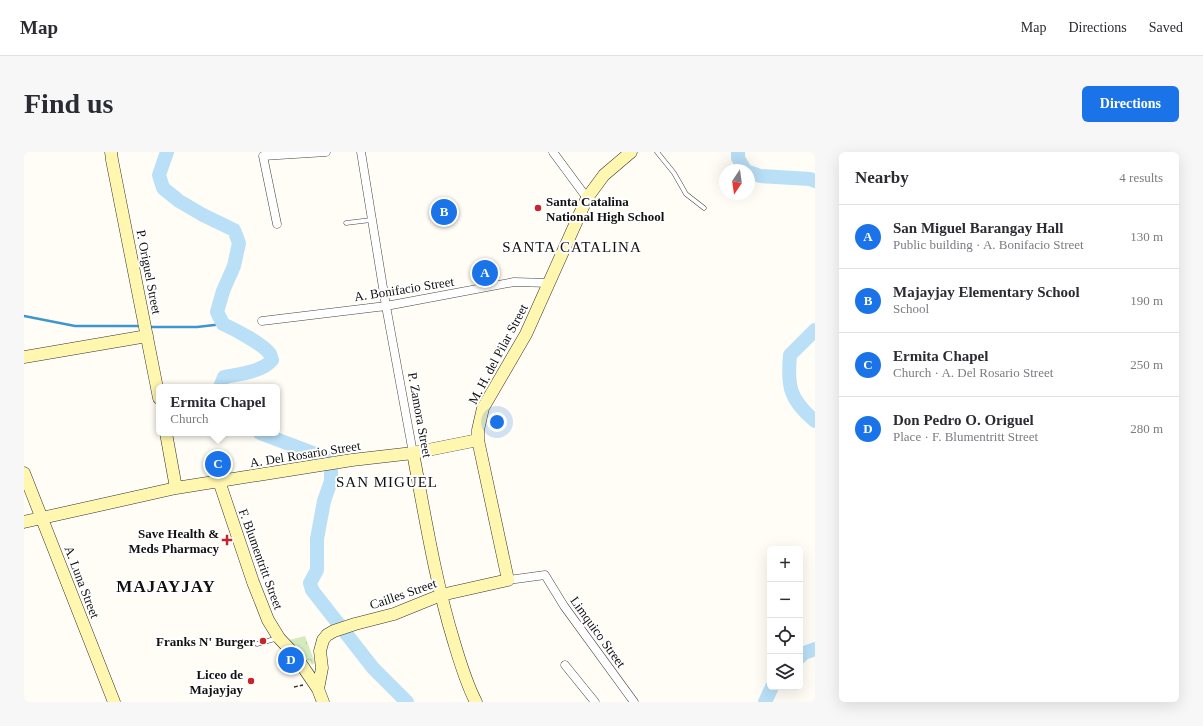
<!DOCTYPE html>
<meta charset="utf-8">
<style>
:root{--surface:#fff;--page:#f7f7f7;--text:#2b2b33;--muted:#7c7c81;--line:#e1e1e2;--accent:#1a73e8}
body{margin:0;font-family:Georgia,serif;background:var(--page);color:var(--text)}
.controls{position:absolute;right:12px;bottom:12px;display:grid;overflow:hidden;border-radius:6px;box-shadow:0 4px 16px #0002}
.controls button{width:36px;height:36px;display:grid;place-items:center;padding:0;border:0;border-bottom:1px solid var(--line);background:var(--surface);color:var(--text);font:20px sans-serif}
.compass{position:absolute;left:695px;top:12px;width:36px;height:36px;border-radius:50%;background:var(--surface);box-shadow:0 4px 16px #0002;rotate:193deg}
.you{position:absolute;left:473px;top:270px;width:14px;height:14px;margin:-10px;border:3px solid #fff;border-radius:50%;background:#1a73e8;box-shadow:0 0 0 6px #1a73e833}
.badge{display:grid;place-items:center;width:26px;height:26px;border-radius:50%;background:var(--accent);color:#fff;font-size:13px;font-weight:700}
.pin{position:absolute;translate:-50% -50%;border:2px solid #fff;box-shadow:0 1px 4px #0006}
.popup{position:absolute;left:132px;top:232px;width:124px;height:52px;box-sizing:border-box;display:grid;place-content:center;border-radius:6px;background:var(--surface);filter:drop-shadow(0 1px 3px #0005);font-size:13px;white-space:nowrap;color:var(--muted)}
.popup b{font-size:15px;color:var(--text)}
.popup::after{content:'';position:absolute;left:50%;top:100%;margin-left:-8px;border:8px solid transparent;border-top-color:var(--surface)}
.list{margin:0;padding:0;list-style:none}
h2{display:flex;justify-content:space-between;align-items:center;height:52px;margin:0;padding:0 16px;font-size:17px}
h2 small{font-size:13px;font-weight:400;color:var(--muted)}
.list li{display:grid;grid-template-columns:26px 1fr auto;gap:12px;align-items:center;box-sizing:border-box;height:64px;padding:0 16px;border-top:1px solid var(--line)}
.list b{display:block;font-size:15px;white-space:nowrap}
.list p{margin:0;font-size:13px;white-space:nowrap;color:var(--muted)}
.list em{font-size:13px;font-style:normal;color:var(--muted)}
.icon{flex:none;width:22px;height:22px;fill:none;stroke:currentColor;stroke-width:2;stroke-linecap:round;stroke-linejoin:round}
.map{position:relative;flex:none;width:791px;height:550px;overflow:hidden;border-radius:6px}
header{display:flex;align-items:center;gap:24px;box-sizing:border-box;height:56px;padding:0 20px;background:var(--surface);border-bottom:1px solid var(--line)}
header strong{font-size:19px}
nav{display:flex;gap:22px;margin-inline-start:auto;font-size:14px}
.intro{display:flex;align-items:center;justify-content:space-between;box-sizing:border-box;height:96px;padding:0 24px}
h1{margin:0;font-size:28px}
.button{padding:10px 18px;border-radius:6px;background:var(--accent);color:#fff;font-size:14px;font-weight:700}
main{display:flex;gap:24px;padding:0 24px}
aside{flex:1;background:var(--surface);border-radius:6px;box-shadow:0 4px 16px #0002}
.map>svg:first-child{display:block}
.park{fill:url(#park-crowns)}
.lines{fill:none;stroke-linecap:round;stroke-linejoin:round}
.stream{stroke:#3f96cf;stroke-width:2.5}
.river{stroke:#b9e0f7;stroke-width:14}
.lane-casing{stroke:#444;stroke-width:5}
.street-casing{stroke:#444;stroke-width:9}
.secondary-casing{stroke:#333;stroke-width:13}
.path{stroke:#333;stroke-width:1.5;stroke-dasharray:4 2;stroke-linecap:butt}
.lane{stroke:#fff;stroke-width:4}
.street{stroke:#fff;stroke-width:8}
.secondary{stroke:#fff6b0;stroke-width:12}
.poi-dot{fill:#c4262e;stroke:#fff;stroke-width:1.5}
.labels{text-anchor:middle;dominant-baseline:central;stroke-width:4;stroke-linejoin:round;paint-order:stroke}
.poi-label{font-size:13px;font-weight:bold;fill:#111;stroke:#fff;text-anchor:end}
.street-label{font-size:13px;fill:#111;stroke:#fff}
.quarter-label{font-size:15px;letter-spacing:1px;fill:#111;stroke:#fff}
.district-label{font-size:17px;font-weight:bold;letter-spacing:1px;fill:#111;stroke:#fff}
</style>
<header>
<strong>Map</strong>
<nav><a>Map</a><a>Directions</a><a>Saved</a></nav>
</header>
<div class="intro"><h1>Find us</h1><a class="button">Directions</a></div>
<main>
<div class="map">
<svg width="791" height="550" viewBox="0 0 791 550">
<defs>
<pattern id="park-crowns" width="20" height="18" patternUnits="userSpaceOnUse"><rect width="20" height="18" fill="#d5ebbd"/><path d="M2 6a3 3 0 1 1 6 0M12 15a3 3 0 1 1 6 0" fill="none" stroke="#b6c8a1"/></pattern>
</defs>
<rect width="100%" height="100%" fill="#fffdf5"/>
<!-- park -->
<path class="park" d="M281,484L291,511L288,513L265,488Z"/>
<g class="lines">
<!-- stream -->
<path class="stream" d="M0,164L51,174H116
M125,175H173L199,172"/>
<!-- river -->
<path class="river" d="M143,0L135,23L139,36L155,49L179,63L210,78L215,91L210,114L199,139L193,160L199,172C210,177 239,192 246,202C247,204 247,206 248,208C238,220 215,222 200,225L196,235
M714,0V6L721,18
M725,20L736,24L786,27L791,29
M791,178L766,203C763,235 766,248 791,269
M236,281L305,307L307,316V329L300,349L293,387V418L286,431L288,438L349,516L383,550
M776,505L780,501L791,497
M741,550L748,535"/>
<defs>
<path id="lane" d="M633,0L650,21L662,42L680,56
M322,71L347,68
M233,492L254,486"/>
<path id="street" d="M337,0L362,154L389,301
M529,0L563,46
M253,72L239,4L302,0
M238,169L362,154L490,130L526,131
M484,428L521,423L540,454L610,550
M541,513L571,550"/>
<path id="secondary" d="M87,0L88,8L135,246
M0,205L123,184
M142,281L152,336
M389,301C401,364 411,428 430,490C436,510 442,531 452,550
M0,321L90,550
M195,329L229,430L244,468L255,486L271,503L294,537L299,550
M0,370L152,336L328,308L389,301L454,288
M294,537L298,516L296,499L299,488L303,483L310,479L331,472L370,462L417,443L484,428L454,288V278L459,256L502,182L563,46L580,23L607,0"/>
</defs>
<!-- lane casing -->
<use href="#lane" class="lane-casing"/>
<!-- street casing -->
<use href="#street" class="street-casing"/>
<!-- secondary casing -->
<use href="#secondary" class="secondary-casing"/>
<!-- path -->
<path class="path" d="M270,535L279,533"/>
<!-- lane -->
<use href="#lane" class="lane"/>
<!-- street -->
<use href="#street" class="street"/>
<!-- secondary -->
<use href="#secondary" class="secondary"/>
</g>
<!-- markers -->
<g class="poi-dot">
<circle cx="514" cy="56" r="4"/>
<path d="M201 382h4v4h4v4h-4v4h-4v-4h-4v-4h4z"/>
<circle cx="239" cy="489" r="4"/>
<circle cx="227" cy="529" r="4"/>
</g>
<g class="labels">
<!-- poi labels -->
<g class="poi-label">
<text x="522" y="49" text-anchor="start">Santa Catalina<tspan x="522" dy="15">National High School</tspan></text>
<text x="195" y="381">Save Health &amp;<tspan x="195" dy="15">Meds Pharmacy</tspan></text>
<text x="231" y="489">Franks N' Burger</text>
<text x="219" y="522">Liceo de<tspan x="219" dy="15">Majayjay</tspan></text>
</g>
<!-- street labels -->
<g class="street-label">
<text transform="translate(125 120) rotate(79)">P. Origuel Street</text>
<text transform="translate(380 137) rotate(-9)">A. Bonifacio Street</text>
<text transform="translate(474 202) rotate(-62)">M. H. del Pilar Street</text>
<text transform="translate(396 263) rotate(80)">P. Zamora Street</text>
<text transform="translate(281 302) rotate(-9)">A. Del Rosario Street</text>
<text transform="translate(237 407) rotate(70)">F. Blumentritt Street</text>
<text transform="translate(58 430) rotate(69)">A. Luna Street</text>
<text transform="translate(379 442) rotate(-19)">Cailles Street</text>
<text transform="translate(574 480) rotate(54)">Limquico Street</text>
</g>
<!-- quarter labels -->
<g class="quarter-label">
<text x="548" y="95">SANTA CATALINA</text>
<text x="363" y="330">SAN MIGUEL</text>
</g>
<!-- district labels -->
<g class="district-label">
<text x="142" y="434">MAJAYJAY</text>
</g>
</g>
</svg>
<div class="controls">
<button>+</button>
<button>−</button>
<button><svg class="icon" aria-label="locate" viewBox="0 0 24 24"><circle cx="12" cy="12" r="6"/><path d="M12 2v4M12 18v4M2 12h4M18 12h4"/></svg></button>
<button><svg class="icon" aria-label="layers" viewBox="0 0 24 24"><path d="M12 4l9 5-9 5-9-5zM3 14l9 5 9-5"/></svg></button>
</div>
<svg class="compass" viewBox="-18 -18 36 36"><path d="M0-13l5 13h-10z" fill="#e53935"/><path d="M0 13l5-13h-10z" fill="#7c7c81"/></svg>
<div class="you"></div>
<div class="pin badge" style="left:461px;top:121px">A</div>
<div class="pin badge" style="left:420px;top:60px">B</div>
<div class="pin badge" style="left:194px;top:312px">C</div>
<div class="popup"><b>Ermita Chapel</b>Church</div>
<div class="pin badge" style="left:267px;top:508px">D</div>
</div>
<aside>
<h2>Nearby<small>4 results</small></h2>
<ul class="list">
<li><span class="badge">A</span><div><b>San Miguel Barangay Hall</b><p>Public building · A. Bonifacio Street</p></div><em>130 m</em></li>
<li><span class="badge">B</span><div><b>Majayjay Elementary School</b><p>School</p></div><em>190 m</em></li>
<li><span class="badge">C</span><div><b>Ermita Chapel</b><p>Church · A. Del Rosario Street</p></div><em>250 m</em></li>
<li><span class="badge">D</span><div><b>Don Pedro O. Origuel</b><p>Place · F. Blumentritt Street</p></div><em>280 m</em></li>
</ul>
</aside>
</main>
